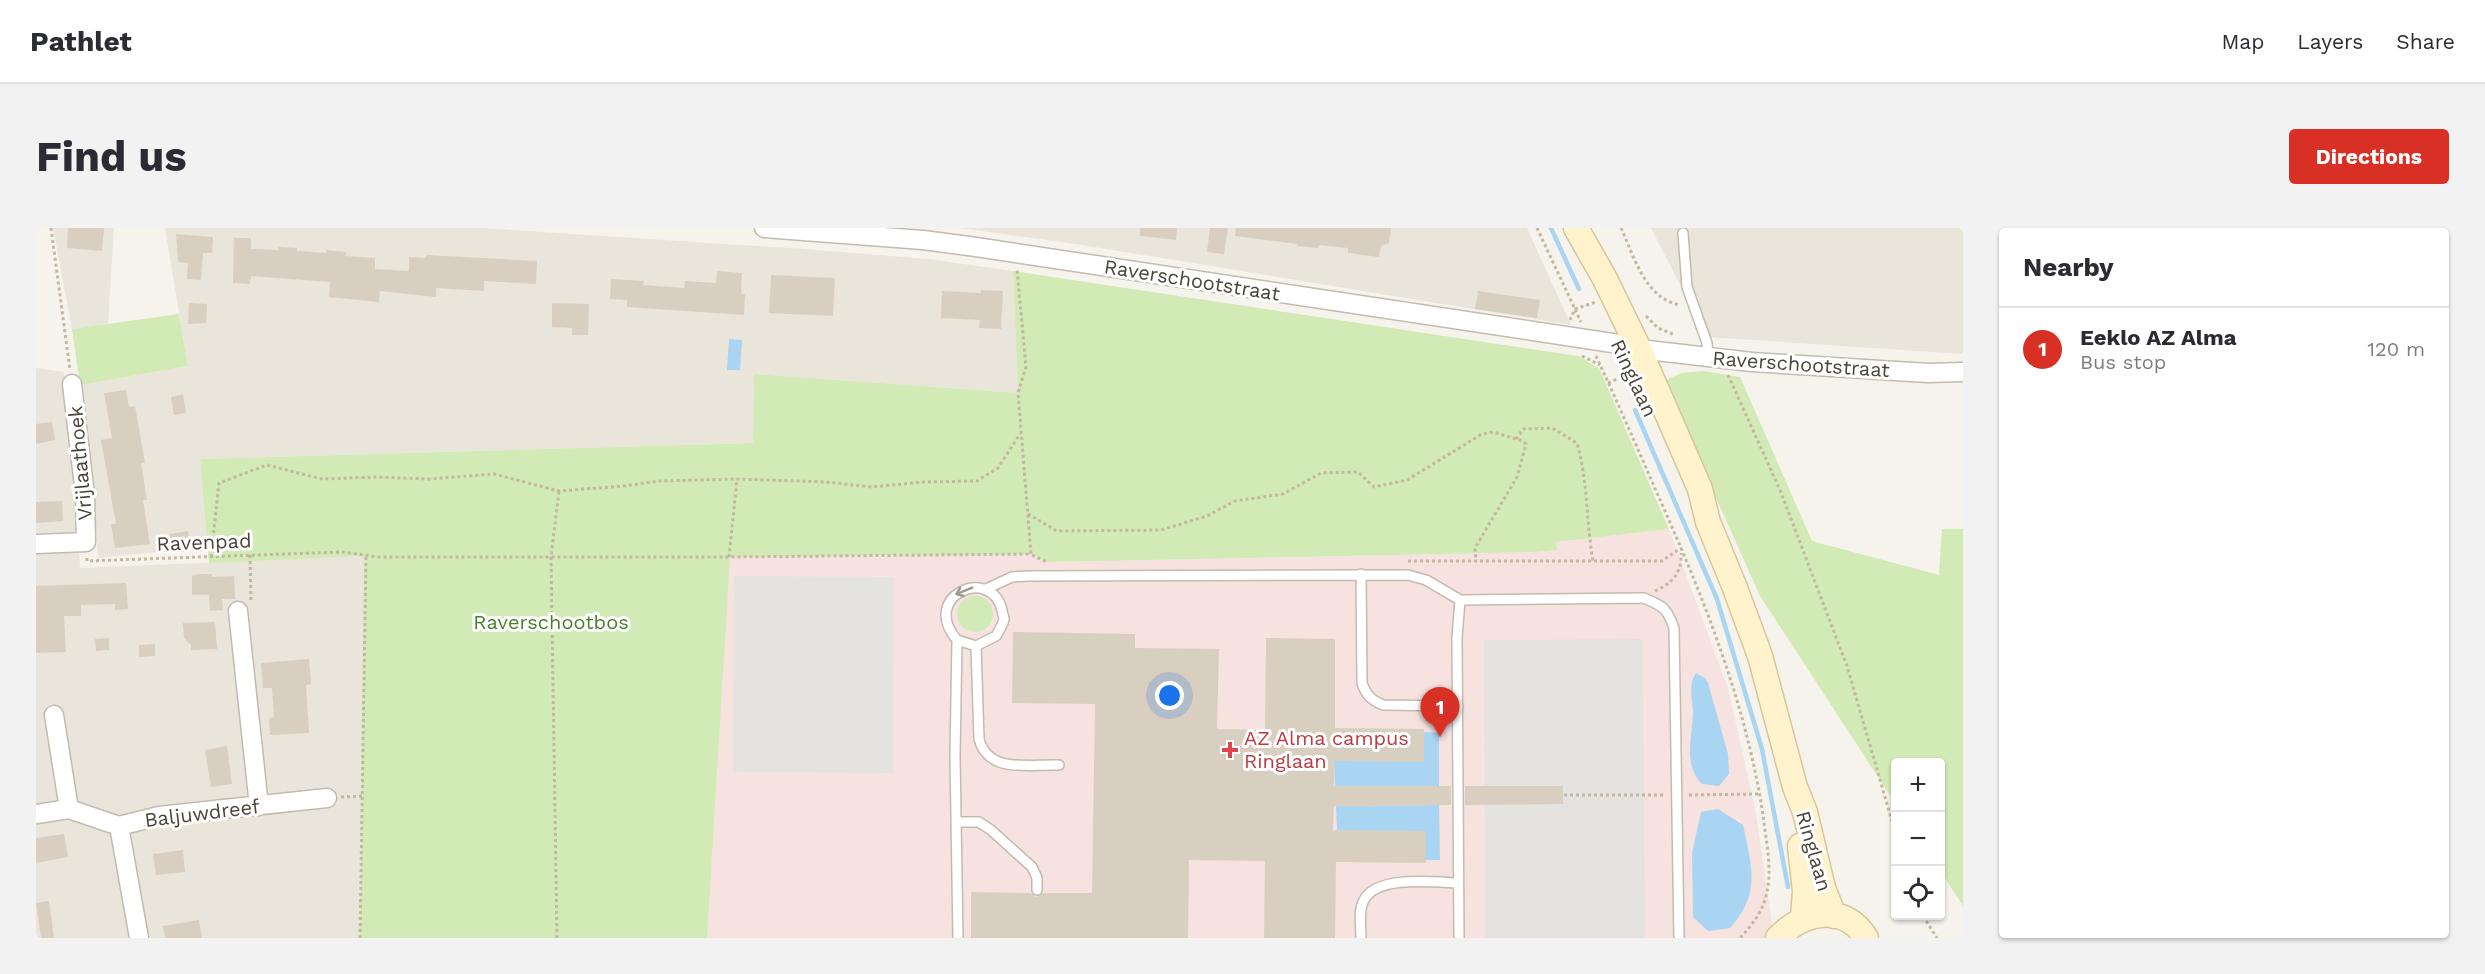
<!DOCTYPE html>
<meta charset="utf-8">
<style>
:root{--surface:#fff;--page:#f2f2f3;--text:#2b2b33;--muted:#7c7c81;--line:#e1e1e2;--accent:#d93025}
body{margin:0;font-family:"Work Sans",sans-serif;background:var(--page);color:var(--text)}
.controls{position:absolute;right:18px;bottom:18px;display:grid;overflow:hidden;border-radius:6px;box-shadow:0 2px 4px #0004}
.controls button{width:54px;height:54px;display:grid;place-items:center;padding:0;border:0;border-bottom:2px solid var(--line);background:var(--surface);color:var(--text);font:30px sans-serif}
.you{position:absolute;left:1134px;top:468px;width:21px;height:21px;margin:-15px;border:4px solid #fff;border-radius:50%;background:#1a73e8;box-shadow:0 0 0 9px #1a73e833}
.badge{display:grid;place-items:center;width:39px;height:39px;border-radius:50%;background:var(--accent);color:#fff;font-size:20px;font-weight:700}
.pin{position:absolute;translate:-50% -50px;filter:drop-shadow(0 2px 3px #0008)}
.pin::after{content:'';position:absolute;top:32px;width:21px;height:18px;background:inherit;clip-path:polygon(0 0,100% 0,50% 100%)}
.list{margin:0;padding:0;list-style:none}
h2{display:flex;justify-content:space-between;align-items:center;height:78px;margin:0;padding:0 24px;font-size:26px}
h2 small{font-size:20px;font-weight:400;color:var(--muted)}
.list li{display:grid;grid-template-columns:39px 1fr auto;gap:18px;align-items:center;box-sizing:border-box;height:84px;padding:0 24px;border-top:2px solid var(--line)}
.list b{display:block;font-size:22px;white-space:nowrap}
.list p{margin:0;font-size:20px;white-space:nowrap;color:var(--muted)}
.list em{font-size:20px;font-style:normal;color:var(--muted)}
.icon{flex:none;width:33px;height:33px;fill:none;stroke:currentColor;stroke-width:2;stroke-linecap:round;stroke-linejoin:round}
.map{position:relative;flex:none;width:1927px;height:710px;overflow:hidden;border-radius:6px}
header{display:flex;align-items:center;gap:36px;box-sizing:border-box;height:84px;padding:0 30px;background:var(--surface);border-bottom:2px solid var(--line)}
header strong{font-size:28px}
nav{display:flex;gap:33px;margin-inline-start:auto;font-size:21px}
.intro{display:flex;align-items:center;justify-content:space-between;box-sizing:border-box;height:144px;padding:0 36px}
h1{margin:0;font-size:42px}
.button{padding:15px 27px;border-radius:6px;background:var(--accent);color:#fff;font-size:21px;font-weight:700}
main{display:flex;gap:36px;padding:0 36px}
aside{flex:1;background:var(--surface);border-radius:6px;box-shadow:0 2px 4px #0004}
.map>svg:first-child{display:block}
.residential{fill:#eae5da}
.medical{fill:#f6e3e0}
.green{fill:#d2eab5}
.parking{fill:#e5e3e0}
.water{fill:#a9d4f2}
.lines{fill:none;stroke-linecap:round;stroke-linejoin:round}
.stream{stroke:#a9d4f2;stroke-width:4.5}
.building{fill:#d8cfc1}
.lane-casing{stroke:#c2bbae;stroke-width:12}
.street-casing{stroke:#c2bbae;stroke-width:21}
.secondary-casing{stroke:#d6c79b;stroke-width:27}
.path{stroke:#c4b79f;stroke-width:3;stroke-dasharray:3 3;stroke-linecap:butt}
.lane{stroke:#fff;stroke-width:9}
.street{stroke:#fff;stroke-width:18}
.secondary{stroke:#fff3cd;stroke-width:24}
.oneway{stroke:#9c9892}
.health-dot{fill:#e0444e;stroke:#fff;stroke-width:2}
.labels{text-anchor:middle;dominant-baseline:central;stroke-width:6;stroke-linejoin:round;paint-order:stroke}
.street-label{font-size:20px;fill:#4b4439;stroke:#fff}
.park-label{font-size:20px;fill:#4a7f2a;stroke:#fff}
.health-label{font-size:20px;fill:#be3a42;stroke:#fff;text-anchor:start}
</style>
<header>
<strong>Pathlet</strong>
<nav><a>Map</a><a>Layers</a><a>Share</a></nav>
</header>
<div class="intro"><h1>Find us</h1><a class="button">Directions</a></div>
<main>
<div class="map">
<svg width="1927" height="710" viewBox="0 0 1927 710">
<rect width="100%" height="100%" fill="#f6f3ec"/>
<!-- residential -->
<path class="residential" d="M17,0H78L72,96L36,101Z
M129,0H447L768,21L892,31L977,43L982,165L718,146L717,215L164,231L172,319L62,330L57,256L44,157L152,138Z
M924,0H1491L1535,97L1040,16Z
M1615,0H1927V126L1671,109Z
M0,140L28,144L40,248L44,340L328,328L327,553L446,710H0Z"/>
<!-- medical -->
<path class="medical" d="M1633,301L1692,460L1720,585L1738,710H671L693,329L995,326L1011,334L1499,324L1520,322L1519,314Z"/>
<!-- green -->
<path class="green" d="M977,43L1542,128L1563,140L1633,301L1520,314L1521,322L1499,324L1011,334L995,326L694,329L671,710H324L328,328L173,335L164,231L717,215L718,146L982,165Z
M143,86L152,138L44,157L36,101Z
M1667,143L1704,149L1776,313L1903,347L1906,301H1927V678L1905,644L1904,534H1860L1859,575L1724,368L1628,153L1645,145Z
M921 386a18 18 0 1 1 36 0a18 18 0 1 1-36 0Z"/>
<!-- parking -->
<path class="parking" d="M698,348L858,349L857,545L697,544Z
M1607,411L1609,710H1449L1448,412Z"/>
<!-- water -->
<path class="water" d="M693,111L706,112L704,142H691Z
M1660,445L1669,450L1672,455L1692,526L1693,546L1683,558L1666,556C1646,536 1657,508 1657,483C1656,469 1652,458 1660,445Z
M1388,504L1403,505V558H1299L1298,533H1388Z
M1403,577L1404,632H1390L1301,602L1300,578Z
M1682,581L1707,597C1716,639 1725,666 1694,700L1672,703L1657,689L1656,625L1665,584Z"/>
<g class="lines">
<!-- stream -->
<path class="stream" d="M1515,0L1543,61
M1599,182L1681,371L1726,521L1752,659"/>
</g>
<!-- building -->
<path class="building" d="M32,0H68L66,23L31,20Z
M1104,0H1141L1140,12L1104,8Z
M1174,0H1192L1188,26L1171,24Z
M1200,0H1355L1353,15L1345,18L1343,29L1312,25V20L1283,17L1282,20L1261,18V16L1199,8Z
M140,6L177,9L176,25H167L165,52L151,51L152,35L142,34Z
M198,10H215V21L242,22L243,19L261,20V23L290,25V22L310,24V28L339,30V41L373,43V29L389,30L391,27L501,33L500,56L448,53V63L400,60V69L344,63L343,74L293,69L294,54L215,48L214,56L197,55Z
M681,43L706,45L705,65L709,67L708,87L591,79V72L574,71L575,51L608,53L607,57L648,60L649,53L680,55Z
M735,47L799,50L797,88L733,85Z
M945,62L967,63L965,101L943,100L944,92L905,90L906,63L945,65Z
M1442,63L1504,72L1501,90L1439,81Z
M153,75L171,76L170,95L152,96Z
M516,75L553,76L552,107H536V100L516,99Z
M90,162L93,179L99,178L109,235H105L111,272H107L114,316L79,320L75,296H80L65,212L76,210L68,165Z
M147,166L150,185L138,187L135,169Z
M16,194L19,212L0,216V196Z
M26,273L27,293L0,295V274Z
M152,303L154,320L137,323L134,306Z
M163,346H176V349L198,348L199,371H186L187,382L174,383L173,367H156V348Z
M90,355L92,381L79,382V376L45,377V388H28L30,424L0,425V358Z
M179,394L181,421L155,422V417L148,410L147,395Z
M977,404L1099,406V420L1183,421L1181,501L1229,502L1230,410L1299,411V500L1388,501V534L1298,533V558H1415V577L1298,578L1297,602L1390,603V635L1300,634L1299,710H1228L1229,633L1153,632L1152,710H935V664L995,665L1000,669L1007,665H1056L1059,476L976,475Z
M73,410V422L60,423L59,411Z
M119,416V428L103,429V417Z
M273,431L275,456L270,457L273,505L234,507L233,490L238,489L236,460H227L225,435Z
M191,518L196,556L175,559L169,522Z
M1429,558H1527V576L1429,577Z
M28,606L32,629L0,635V610Z
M147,622L149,644L120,647L117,626Z
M13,673L18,710H5L0,675Z
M163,692L166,710H129L127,698Z"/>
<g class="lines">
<defs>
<path id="lane" d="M1647,5L1651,59L1671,115L1672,129
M1325,346L1326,455C1330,467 1335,472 1347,477L1422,478
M950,361L976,349L992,348L1372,347L1390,352L1424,372L1608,370C1627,378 1631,380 1638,400L1643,710
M921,412L940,418L960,408C963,403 967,396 968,391C968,388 966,385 966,382C955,337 883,368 921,412L919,528L922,710
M940,418L943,511C952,546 993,536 1023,537
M920,594H943L955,602L996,639L1001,650V662
M1325,710C1325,699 1322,682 1328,672C1341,647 1398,654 1422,655
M1423,710L1421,410L1424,372"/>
<path id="street" d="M728,0L887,12L940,19L1583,116
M1603,121L1716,134L1892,145L1927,144
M0,316L50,314L49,267L36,156
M202,383L223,578
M18,487L33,581
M0,586L33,581L83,598
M103,710L83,598L123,588L291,570"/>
<path id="secondary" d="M1540,0L1569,51L1603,121L1664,261L1672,294L1699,360L1724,428L1759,559L1769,584L1787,660L1798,688
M1764,618L1769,663L1767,690
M1742,710C1766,684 1808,674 1830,710"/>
</defs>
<!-- lane casing -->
<use href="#lane" class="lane-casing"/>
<!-- street casing -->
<use href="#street" class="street-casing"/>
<!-- secondary casing -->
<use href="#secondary" class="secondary-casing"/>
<!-- path -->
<path class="path" d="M15,0L34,142
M1501,0L1545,94
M1585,0C1598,28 1609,71 1644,77
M1610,88L1622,100L1639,107
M1534,92L1539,81L1560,74
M1546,128L1564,137
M1560,128C1581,173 1601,219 1621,265C1667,368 1710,475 1727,587C1730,613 1737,643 1730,668C1726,685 1715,698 1704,710
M1692,147L1744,262L1811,438L1860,607
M1572,155L1593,146
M1480,211L1487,201L1516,200L1541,215C1552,253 1550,293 1557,333
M992,286L1021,303L1125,302L1171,288L1199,273L1247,266L1285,245L1322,244L1338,259L1371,252L1446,206L1457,204L1487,213L1490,216L1481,249L1439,320L1440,333
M214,327L215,373
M996,327L1011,334
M175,329L183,255L231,237L286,251L339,249L393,251L458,246L523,263L588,258L623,253L701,251L790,254L836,259L887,254L941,253L962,240L984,206
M693,329L701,251
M51,330V333L306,324L343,329H693L995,326L982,165L990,139L981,41
M1372,333H1626L1645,320
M1619,363C1637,355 1646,344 1645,325
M1528,567H1629
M1653,567L1723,566
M305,569L327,568
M1887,688L1901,710
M324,710L330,327
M521,710L515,329L523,263"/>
<!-- lane -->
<use href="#lane" class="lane"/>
<!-- street -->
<use href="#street" class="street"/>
<!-- secondary -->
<use href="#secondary" class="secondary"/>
</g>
<!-- one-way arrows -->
<defs><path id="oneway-shaft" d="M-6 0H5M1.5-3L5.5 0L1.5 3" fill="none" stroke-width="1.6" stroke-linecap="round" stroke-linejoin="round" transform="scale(1.5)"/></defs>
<use class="oneway" href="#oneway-shaft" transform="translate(928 363) rotate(158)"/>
<!-- markers -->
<path class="health-dot" d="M1191 513h6v6h6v6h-6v6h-6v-6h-6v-6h6z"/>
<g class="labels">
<!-- street labels -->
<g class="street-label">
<text transform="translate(1156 52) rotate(9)">Raverschootstraat</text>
<text transform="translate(1765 136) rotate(4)">Raverschootstraat</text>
<text transform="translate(1598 150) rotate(65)">Ringlaan</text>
<text transform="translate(44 235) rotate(-95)">Vrijlaathoek</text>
<text transform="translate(168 314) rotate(-2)">Ravenpad</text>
<text transform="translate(166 585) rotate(-7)">Baljuwdreef</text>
<text transform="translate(1778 623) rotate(74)">Ringlaan</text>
</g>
<!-- park labels -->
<g class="park-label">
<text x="515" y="394">Raverschootbos</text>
</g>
<!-- health labels -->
<g class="health-label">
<text x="1208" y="510">AZ Alma campus<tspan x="1208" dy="23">Ringlaan</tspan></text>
</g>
</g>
</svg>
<div class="controls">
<button>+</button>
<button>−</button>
<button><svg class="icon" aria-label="locate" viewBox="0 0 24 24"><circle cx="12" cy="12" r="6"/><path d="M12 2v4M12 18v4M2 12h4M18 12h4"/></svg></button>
</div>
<div class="you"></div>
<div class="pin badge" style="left:1404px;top:509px">1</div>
</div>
<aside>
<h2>Nearby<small></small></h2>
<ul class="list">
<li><span class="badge">1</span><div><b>Eeklo AZ Alma</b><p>Bus stop</p></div><em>120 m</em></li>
</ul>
</aside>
</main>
